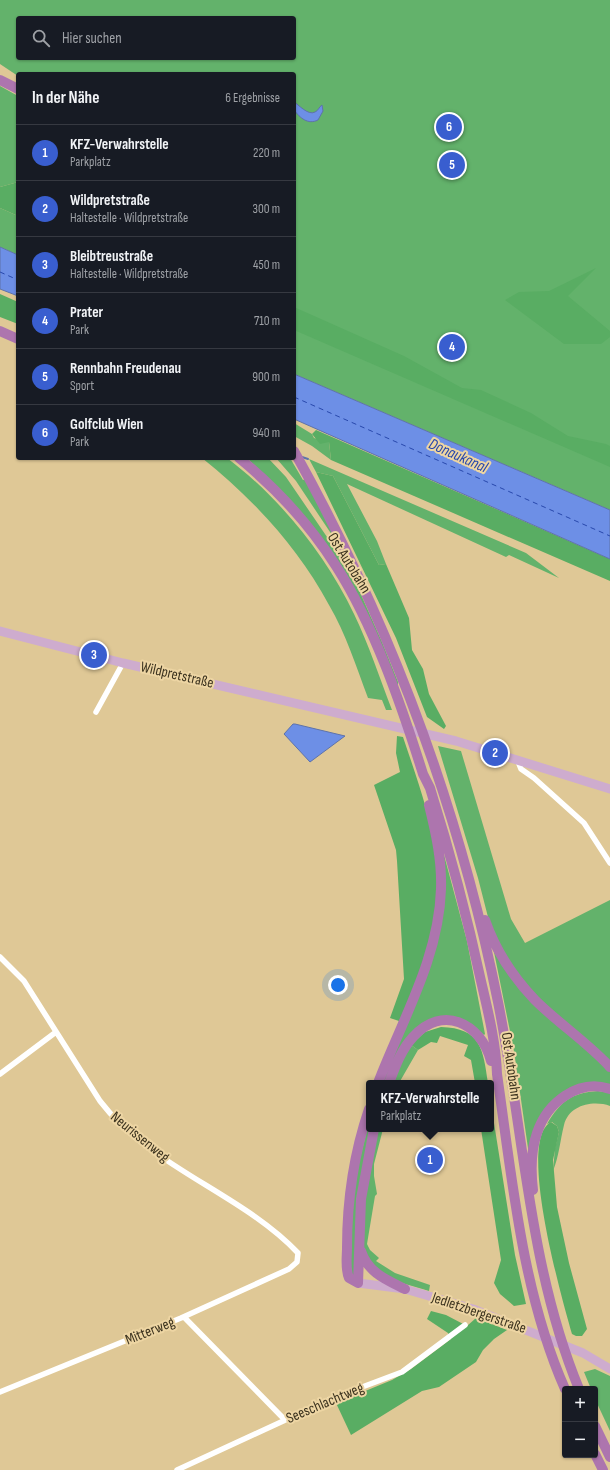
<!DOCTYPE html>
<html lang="de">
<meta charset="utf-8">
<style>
:root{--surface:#171b24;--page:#20242c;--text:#f1f3f6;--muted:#9ea1a6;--line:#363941;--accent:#395ecf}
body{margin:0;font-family:"Sofia Sans Condensed",sans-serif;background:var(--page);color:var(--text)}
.controls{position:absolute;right:12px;bottom:12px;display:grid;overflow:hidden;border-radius:4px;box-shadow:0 1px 3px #0004}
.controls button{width:36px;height:36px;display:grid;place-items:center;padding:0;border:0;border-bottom:1px solid var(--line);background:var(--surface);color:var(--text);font:20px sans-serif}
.you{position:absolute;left:338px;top:985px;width:14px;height:14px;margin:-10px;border:3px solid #fff;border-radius:50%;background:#1a73e8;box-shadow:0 0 0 6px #1a73e833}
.badge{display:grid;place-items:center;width:26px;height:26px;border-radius:50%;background:var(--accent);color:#fff;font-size:13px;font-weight:700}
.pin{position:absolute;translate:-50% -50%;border:2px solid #fff;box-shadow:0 1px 4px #0006}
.popup{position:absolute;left:366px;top:1080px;width:128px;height:52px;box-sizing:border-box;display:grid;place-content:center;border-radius:4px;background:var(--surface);filter:drop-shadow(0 1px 3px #0005);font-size:13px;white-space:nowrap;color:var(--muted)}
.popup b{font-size:15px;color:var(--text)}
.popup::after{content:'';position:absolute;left:50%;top:100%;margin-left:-8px;border:8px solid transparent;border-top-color:var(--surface)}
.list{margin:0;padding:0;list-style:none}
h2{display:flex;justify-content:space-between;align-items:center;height:52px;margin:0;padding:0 16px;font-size:17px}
h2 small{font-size:13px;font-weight:400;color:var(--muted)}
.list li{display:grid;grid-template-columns:26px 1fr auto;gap:12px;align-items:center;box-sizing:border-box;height:56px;padding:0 16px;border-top:1px solid var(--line)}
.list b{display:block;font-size:15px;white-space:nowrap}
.list p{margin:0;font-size:13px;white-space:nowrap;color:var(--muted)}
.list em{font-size:13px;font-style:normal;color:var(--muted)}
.icon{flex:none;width:22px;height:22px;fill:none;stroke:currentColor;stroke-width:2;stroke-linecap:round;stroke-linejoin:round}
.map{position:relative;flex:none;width:610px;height:1470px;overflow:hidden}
.search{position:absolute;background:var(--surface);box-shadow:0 1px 3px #0004;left:16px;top:16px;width:280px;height:44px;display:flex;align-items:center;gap:10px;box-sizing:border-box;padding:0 14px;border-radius:4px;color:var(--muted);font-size:15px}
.panel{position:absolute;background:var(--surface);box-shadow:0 1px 3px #0004;left:16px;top:72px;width:280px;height:388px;border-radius:4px}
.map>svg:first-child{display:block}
.green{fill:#63b26b;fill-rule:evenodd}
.forest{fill:#59ad63}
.water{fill:#6d8fe6;stroke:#5e73aa}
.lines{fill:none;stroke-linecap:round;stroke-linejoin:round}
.stream{stroke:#5e73aa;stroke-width:2}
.ferry{stroke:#2848ac;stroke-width:1;stroke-dasharray:5 4;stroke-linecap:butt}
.street{stroke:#fff;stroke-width:5.5}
.primary{stroke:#ceacce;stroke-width:9}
.highway{stroke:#ad75ae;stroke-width:10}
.labels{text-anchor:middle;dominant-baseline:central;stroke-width:4;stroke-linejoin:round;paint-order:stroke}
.street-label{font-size:15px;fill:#3b321e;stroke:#edd5a3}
.water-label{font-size:16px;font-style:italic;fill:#2848ac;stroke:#edd5a3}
</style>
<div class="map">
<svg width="610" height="1470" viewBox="0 0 610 1470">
<rect width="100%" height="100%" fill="#dfc896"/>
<!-- green -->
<path class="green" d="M0,0H610V510L294,374V74H18V76L0,64ZM18,18H294V58H18Z
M0,86L18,96V182L0,187Z
M0,208L18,216V255L0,247Z
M294,423L312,434L314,438L329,442L331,460L312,446L294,436Z
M202,458H227C280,498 326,555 354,614C369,645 380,679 392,710H386L382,700L368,698C356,666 346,634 329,605C298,547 253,499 202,458Z
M247,458H268L286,477L351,572L382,642L398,682V687L376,634L294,504Z
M276,458H290L303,480L305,479L338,544L296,481Z
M309,459L526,553L559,578L509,555L506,557L347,484L377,541L386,564L379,565L333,476L316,472Z
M438,746L461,751L511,919L525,943L610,900V1064L539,1000L506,959L489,921L478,878Z
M444,855L467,941L485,1034L484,1035L470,1024L427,1023L386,1083H382Z
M494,952L610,1071V1086L558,1096L529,1155L514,1051Z
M411,1045L418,1050L399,1083H393L398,1069Z
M598,1091L610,1093V1106C593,1100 569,1105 564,1125C560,1141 559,1156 553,1171L555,1148L559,1132L557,1126L552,1122L547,1124C561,1101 571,1093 598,1091Z
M369,1122V1129L356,1276L351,1274V1216L357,1170Z
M378,1129H383L374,1164V1176L377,1194L375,1196L367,1244L370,1250L379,1258L376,1261L395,1273L430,1285L429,1291C414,1286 396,1283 383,1274C378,1271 369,1262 366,1256C353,1233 373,1156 378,1129Z
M595,1369L610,1376V1431L595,1399V1389H591L584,1372Z"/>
<!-- forest -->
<path class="forest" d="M18,182V216L0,208V187Z
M596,268L568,296L610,331V337L601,344H564L505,300L519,292L549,291Z
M0,294L18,302V324L0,317Z
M294,307L404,356L462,388L481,390L531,413L568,436L606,444L610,446V467L294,330Z
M316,430L610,559V581L331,460L329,442L320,444L312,434Z
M316,472L333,476L379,565L386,564L409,618L412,650L423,669L429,694L446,726L444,729L427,717L396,638Z
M397,736L403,737C416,776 431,816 436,857C440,887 434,930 425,959C418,980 408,1000 399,1021L390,1018L404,979L397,861L396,850L374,785L400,772L396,753Z
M441,1027C481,1028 483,1049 488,1083H475L471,1060L464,1056L468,1045L440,1036L437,1043L431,1042L418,1050L411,1045L425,1032Z
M491,1104L515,1255L526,1304L514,1306L500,1294L494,1283L501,1260L481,1129H491Z
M551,1122L557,1126L559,1132L553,1160L557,1207L569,1263L587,1329L582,1336H576L572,1334C563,1302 516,1140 551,1122Z
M431,1311L446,1315L467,1326L476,1318L507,1330L494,1339L483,1350L476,1362L439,1387L422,1391L351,1435L336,1403L392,1380L411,1369L451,1339L448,1333L427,1319Z"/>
<!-- water -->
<path class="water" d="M294,102C298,104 308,116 315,112C318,111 319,107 322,105L323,111L318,120C308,125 300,118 294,110Z
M0,247L18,255V296L0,289Z
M294,374L610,510V559L294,419Z
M293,724H295L345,736L310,762L284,734Z"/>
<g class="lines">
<!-- stream -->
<path class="stream" d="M302,457L308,459"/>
<!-- ferry -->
<path class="ferry" d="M0,272L18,280
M294,397L610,536"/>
<!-- street -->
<path class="street" d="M96,712L123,663
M520,760L519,764L521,769L534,778L584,823L610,863
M0,957L24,981L100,1101C151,1168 241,1193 298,1253L297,1262L289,1269L181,1318L0,1392
M0,1074L56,1032
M184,1317L285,1420
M177,1470L333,1398L402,1372L465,1325"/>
<!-- primary -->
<path class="primary" d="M0,631L123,663L456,741L610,789
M358,1283L405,1289L473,1309L583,1353L610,1369"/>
<!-- highway -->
<path class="highway" d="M0,80L18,89
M0,331L18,339
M294,451C390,623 459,808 498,1002C524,1131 528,1265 579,1389
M239,458C277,489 310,525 336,566C374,625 402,707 423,774L430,788C450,852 467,916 481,981C488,1011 496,1043 497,1074C512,1178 522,1292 565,1389
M485,920C495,949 513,977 535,1000C558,1023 587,1042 610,1067
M378,1083C402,1020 439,958 441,889C442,861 436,833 429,805
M389,1083C395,1067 401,1050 413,1037C442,1004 481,1023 491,1061
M369,1109C354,1153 347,1201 347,1248C347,1257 345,1269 349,1278L358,1283L361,1199L374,1129
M533,1190C531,1173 531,1150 537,1133C547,1103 578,1078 610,1089
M361,1251C368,1273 387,1280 405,1289
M595,1426L610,1457
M595,1454L603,1470"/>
</g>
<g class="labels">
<!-- street labels -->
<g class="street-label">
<text transform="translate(349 563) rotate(58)">Ost Autobahn</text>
<text transform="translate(177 675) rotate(13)">Wildpretstraße</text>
<text transform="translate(511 1066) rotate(82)">Ost Autobahn</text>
<text transform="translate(140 1137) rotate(39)">Neurissenweg</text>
<text transform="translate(479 1313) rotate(19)">Jedletzbergerstraße</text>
<text transform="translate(150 1331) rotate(-22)">Mitterweg</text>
<text transform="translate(325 1403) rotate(-23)">Seeschlachtweg</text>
</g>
<!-- water labels -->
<g class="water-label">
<text transform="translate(458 456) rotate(24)">Donaukanal</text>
</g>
</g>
</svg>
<div class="controls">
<button>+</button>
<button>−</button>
</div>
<div class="you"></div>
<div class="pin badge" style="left:430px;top:1160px">1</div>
<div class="popup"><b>KFZ-Verwahrstelle</b>Parkplatz</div>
<div class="pin badge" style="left:495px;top:753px">2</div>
<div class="pin badge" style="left:94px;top:655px">3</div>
<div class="pin badge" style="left:452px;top:347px">4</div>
<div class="pin badge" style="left:452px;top:165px">5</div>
<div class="pin badge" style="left:449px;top:127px">6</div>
<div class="search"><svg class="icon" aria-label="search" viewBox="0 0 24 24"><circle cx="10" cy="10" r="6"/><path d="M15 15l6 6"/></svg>Hier suchen</div>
<section class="panel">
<h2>In der Nähe<small>6 Ergebnisse</small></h2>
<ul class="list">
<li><span class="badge">1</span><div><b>KFZ-Verwahrstelle</b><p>Parkplatz</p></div><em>220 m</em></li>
<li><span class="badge">2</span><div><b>Wildpretstraße</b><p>Haltestelle · Wildpretstraße</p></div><em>300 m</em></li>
<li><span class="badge">3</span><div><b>Bleibtreustraße</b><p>Haltestelle · Wildpretstraße</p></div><em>450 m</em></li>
<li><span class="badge">4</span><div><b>Prater</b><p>Park</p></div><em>710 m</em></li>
<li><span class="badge">5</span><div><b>Rennbahn Freudenau</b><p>Sport</p></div><em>900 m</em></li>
<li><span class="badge">6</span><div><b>Golfclub Wien</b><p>Park</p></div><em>940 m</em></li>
</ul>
</section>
</div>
